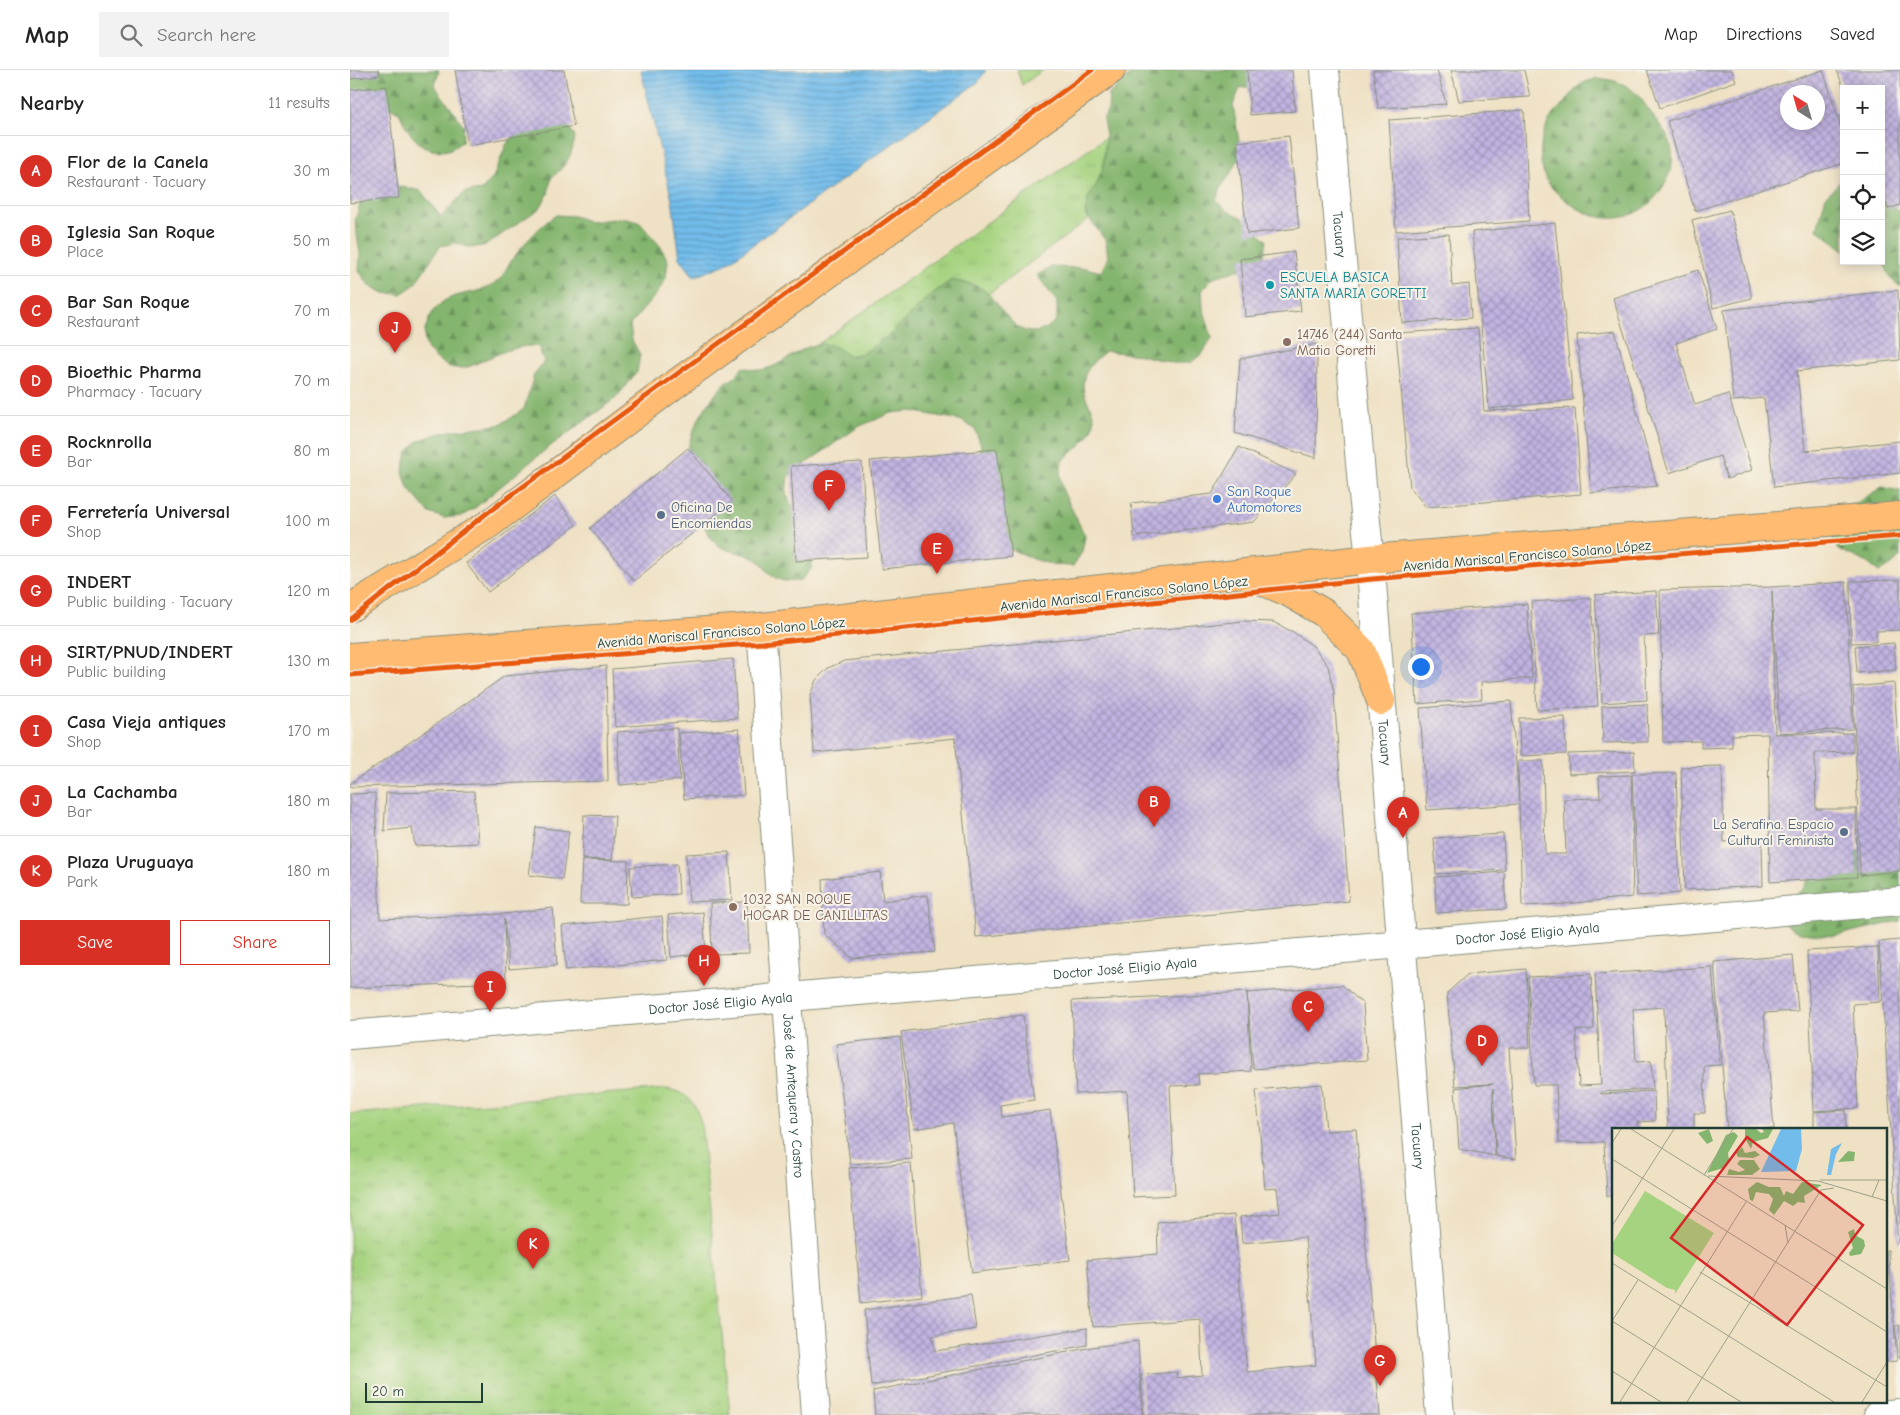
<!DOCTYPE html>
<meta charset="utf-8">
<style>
:root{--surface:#fff;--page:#f2f2f2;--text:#222;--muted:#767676;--line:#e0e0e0;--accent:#d93025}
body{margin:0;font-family:"Comic Neue",sans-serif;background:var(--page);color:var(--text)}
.controls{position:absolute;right:15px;top:15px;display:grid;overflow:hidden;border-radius:0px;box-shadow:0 2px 12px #0003}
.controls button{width:45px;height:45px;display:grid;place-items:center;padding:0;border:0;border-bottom:1px solid var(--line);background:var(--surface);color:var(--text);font:25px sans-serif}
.compass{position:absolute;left:1430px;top:15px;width:45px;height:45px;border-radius:50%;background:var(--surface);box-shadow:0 2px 12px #0003;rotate:323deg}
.scale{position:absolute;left:15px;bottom:12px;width:118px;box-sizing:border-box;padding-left:5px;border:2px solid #1f3d34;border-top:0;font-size:14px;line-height:18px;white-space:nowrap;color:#1f3d34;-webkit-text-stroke:4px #f7f3e8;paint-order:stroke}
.you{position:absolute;left:1070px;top:596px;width:18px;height:18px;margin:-12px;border:4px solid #fff;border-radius:50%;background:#1a73e8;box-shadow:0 0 0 8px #1a73e833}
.badge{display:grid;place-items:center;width:32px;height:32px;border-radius:50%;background:var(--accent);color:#fff;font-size:16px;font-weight:700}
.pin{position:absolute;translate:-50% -41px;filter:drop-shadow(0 1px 2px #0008)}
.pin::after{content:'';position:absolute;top:26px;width:18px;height:15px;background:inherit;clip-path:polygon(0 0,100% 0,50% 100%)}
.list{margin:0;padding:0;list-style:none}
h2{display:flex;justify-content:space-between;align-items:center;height:65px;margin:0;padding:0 20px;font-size:21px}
h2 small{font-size:16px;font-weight:400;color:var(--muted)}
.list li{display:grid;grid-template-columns:32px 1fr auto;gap:15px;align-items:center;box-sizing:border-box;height:70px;padding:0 20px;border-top:1px solid var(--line)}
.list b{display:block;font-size:19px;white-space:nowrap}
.list p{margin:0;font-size:16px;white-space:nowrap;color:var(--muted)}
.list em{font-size:16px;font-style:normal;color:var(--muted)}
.actions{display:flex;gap:10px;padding:15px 20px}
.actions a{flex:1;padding:11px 0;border:1px solid var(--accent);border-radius:0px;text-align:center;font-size:18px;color:var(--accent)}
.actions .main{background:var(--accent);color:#fff}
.icon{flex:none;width:28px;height:28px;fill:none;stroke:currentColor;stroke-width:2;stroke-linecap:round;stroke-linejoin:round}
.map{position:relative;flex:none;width:1550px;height:1345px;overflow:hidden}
header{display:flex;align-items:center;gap:30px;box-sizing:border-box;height:70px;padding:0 25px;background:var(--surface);border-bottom:1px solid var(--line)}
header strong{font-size:24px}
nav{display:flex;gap:28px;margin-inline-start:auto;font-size:18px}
.search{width:350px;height:45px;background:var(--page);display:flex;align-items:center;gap:12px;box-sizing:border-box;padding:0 18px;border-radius:0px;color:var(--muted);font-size:19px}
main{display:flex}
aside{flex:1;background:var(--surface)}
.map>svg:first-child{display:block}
.grass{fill:url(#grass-tufts);stroke:#62885a}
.forest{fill:url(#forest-firs);stroke:#527951}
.water{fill:url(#water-rules);stroke:#487c90}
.building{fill:url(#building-cross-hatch);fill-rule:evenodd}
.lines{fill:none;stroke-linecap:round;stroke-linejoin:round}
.minor-casing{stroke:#878f7c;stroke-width:30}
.major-casing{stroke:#878f7c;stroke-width:30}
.highway-casing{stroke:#878f7c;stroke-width:30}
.minor{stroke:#fff;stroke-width:28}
.major{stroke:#febb71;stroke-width:28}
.highway{stroke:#febb71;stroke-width:28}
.cycleway-casing{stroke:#f7f3e8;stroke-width:8}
.cycleway{stroke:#e8590c;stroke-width:5}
.culture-dot{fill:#0f9aa8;stroke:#f7f3e8;stroke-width:2}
.education-dot{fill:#8d6e63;stroke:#f7f3e8;stroke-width:2}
.shop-dot{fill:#3f7fe0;stroke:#f7f3e8;stroke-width:2}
.service-dot{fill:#5c6f8a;stroke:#f7f3e8;stroke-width:2}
.labels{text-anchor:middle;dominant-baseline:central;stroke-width:4;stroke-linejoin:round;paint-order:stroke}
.street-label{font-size:14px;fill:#1f3d34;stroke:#f7f3e8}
.culture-label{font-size:14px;fill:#0d838f;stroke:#f7f3e8;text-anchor:start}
.education-label{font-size:14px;fill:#785e54;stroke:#f7f3e8;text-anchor:start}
.shop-label{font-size:14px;fill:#366cbe;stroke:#f7f3e8;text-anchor:start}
.service-label{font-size:14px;fill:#4e5e75;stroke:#f7f3e8;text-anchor:start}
.inset-road{fill:none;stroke:#9c9f8a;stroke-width:1}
.view{fill:#d62828;fill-opacity:0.15;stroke:#d62828;stroke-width:2.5}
.inset-edge{fill:none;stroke:#1f3d34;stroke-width:2.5}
</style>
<header>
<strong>Map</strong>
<div class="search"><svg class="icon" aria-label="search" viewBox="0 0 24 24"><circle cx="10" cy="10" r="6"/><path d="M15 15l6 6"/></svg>Search here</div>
<nav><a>Map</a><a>Directions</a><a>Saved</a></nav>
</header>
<main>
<aside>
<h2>Nearby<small>11 results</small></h2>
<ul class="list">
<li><span class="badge">A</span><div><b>Flor de la Canela</b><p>Restaurant · Tacuary</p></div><em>30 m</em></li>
<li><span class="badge">B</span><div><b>Iglesia San Roque</b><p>Place</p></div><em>50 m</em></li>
<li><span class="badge">C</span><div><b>Bar San Roque</b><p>Restaurant</p></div><em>70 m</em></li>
<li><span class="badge">D</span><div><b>Bioethic Pharma</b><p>Pharmacy · Tacuary</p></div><em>70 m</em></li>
<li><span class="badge">E</span><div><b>Rocknrolla</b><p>Bar</p></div><em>80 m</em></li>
<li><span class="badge">F</span><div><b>Ferretería Universal</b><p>Shop</p></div><em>100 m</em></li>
<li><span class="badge">G</span><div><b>INDERT</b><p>Public building · Tacuary</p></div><em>120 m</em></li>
<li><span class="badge">H</span><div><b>SIRT/PNUD/INDERT</b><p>Public building</p></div><em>130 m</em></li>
<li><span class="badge">I</span><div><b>Casa Vieja antiques</b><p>Shop</p></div><em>170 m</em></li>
<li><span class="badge">J</span><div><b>La Cachamba</b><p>Bar</p></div><em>180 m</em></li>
<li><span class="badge">K</span><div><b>Plaza Uruguaya</b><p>Park</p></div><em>180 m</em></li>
</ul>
<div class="actions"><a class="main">Save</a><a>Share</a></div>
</aside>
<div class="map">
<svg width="1550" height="1345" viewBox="0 0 1550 1345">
<defs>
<pattern id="grass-tufts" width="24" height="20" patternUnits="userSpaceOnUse" patternTransform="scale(1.25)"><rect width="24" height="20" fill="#a6d37f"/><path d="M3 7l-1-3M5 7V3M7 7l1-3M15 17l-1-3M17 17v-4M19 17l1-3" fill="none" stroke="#8eb66e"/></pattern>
<pattern id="forest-firs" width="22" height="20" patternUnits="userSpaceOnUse" patternTransform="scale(1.25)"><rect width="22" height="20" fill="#84b56e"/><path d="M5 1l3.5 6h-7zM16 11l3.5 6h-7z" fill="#6b945b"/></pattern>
<pattern id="water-rules" width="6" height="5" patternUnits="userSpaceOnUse" patternTransform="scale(1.25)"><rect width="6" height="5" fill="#72bceb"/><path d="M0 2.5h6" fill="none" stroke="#5d9abf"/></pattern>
<pattern id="building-cross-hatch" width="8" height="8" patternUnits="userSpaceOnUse" patternTransform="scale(1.25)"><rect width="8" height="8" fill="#c2b4e2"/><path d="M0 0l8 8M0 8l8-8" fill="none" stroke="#9d94b8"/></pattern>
</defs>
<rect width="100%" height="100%" fill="#f7f3e8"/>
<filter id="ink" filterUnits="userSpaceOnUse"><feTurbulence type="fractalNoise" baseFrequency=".02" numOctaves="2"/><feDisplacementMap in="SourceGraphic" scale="10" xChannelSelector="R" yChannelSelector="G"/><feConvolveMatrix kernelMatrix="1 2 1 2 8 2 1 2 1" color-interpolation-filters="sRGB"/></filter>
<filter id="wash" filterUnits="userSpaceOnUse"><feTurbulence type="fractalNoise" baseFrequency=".0096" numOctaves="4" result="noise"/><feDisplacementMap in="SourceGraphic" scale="20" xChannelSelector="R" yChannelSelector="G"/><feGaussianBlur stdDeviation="1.12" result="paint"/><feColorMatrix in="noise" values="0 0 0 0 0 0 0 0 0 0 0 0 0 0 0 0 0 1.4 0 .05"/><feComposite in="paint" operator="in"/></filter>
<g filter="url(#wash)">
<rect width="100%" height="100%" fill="#efe1c4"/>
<!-- grass -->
<path class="grass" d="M667,0H693L672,15Z
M816,24L815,92L419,388L378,339Z
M316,1019C338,1022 345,1032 351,1053L380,1345H0V1044Z"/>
<!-- forest -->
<path class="forest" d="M0,0H89L85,16L114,56L112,72C108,74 103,79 98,80C72,86 57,62 49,42L36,35L0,24Z
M785,0H924L906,15L890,18L883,35L891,83L883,100L872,116L866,130L878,141L892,148L917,170L914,186L898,197L864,207L852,219L853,237L862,268L853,283L840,293H823L791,285L756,281C740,293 726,309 737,330C740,336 745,346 744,352C742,369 723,381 712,391L710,406L713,421L735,466L732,482L723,496C696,496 680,488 656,477L624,411L631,375L625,359L610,350L560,341L541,343L508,357L438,406L436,423L461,481L462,498L450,511C438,512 429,512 419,503C415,499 413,494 409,491C398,483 384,483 373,478C345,463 344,411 342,383L338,378C346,348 357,333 377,311L382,310L393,297C398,298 404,300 409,300C436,298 457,264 486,277C490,279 494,283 498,286L514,283L541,264L577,228L601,210C612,212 626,214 635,221C653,235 665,273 695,259C700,257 704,252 707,249V232L687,205L701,197L736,198L751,202L758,188L756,171L735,143L738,128L747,114L753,97L756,65L753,50L758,40L759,24Z
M1247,8C1276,11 1285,19 1301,43C1307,53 1318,64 1321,75C1325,90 1321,102 1314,115C1292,153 1252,158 1218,132C1211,126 1204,121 1199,114C1186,95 1189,65 1202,46C1206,40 1213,35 1218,29C1222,24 1227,16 1233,13C1237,11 1243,10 1247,8Z
M215,52L225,66C222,86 217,95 201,108L198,124L190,138L136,175L121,178L106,173L90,176L64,215L51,224L34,223L19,215L9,201L10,184L5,151L10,134L21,117L37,114L71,121L91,147L115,122L132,120L143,108L156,75L166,63Z
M1531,92L1536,132L1550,141V216L1542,210L1531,188Z
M1494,108V180L1467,159L1476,126Z
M206,145L224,146L240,152L272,148L289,152L311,177L318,191L316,207L308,222L280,255L282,270L290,285L287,302L266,328L195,380L126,437L112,446L94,448L79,443L58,418L53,401L57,383L68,371L84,365L99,361L148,355L161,348L174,339L184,305L194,291L188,276C171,275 156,280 141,287C129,291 118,300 105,298C94,296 86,289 80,282C74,275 73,265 76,257C90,213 124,232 149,210C153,206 156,199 159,194C173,175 187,158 206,145Z
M1532,417L1550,421V487L1542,495L1529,502L1516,492L1488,479L1481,465L1497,439Z
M1504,781L1550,784V851L1483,866L1450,863L1434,854L1431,837L1453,819L1462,803Z"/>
<!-- water -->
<path class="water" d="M291,0H636L628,12L376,194L344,207L330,188L322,130Z"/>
<g id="blocks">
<!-- building -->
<path class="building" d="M0,0H29L30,5L0,9Z
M105,0H214L224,56L118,75Z
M897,0H942L945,41L900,45Z
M1023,0H1087L1096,34L1028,38Z
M1101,0H1174L1180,27L1109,31Z
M1297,0H1382L1386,11L1310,38Z
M1473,0L1494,66V93L1345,141L1317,51ZM1438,22H1468V52H1438Z
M1487,0H1550V135L1538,139L1531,121V19H1494Z
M37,16L49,128L0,133V20Z
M1174,40L1179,151L1046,161L1039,50Z
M939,66L949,158L897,164L887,72Z
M1380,140L1402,228L1363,238L1342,150Z
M1205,153L1223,330L1139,339L1122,162Z
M1099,164L1102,216L1119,214L1121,248L1052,253L1047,167Z
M944,182L951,241L895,247L890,189Z
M1348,200L1367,259L1326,273L1345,335L1378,324L1402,400L1377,409L1370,386L1319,403L1263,228Z
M1548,220L1550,290L1447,301L1455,381L1550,371V403L1424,417L1414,328L1383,331L1374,240Z
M1128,258L1134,341L1225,338L1231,424L1076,437L1060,417L1046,263Z
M1265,261L1307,416L1241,423L1227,265Z
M967,274L966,388L885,363L890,289Z
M889,377L946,404L904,452L784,467L781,433L862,424Z
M338,378L382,431L284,511L240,458Z
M647,379L661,486L532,499L520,391Z
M512,392L517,487L446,491L441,396Z
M205,426L226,455L138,522L116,493Z
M1550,510V560L1526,561V572L1501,573L1500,511Z
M1496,512L1503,659L1429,663L1422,521L1425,664L1503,663V682L1465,683L1466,739H1506L1507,807L1420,812L1418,664L1382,665V677L1351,678V671L1313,672L1310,520L1422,517Z
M1306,521L1309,565L1294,566L1297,630L1252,633L1245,525Z
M1241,528L1248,636L1187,640L1181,532Z
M1177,534L1182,608L1131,612L1132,629L1067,634L1061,543Z
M894,551L923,552L943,562L963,576L978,596L984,623L999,831L626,867L605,668L464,683L460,625L466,610L478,598L494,591Z
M1544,573L1546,600L1507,603L1505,576Z
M383,589L387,648L265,657L262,599Z
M256,596L258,711L0,717V714L155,606Z
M1544,613L1550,701V801L1510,805L1503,617Z
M1161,631L1169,731L1168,691H1193L1195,784H1216L1214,729L1250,728L1249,706L1281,705L1283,781L1282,827L1214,834L1172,836L1169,734L1077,740L1070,638Z
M1297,634L1298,672L1253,673L1252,636Z
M1215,647L1216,684L1170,686L1169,648Z
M327,658L330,710L270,715L267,662Z
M389,659L394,725L334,729L329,663Z
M1284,682L1285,701L1219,704L1218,684Z
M1372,696L1374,772L1412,770L1413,816L1335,820L1331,697Z
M1326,703L1330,823L1287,826L1282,704Z
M124,721L128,773L65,776L62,758L34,761L36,723Z
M25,723L30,849L153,844L203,838L207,895L159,899L154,849L156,912L0,918V724Z
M234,745L265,746L262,790L232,789Z
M186,757L219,761L212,809L179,805Z
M1153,764L1155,800L1086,804L1084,768Z
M379,782L382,830L339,832L336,784Z
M232,790L278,791L277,834H230Z
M327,794L329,824L282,827L280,797Z
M530,802L533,831L578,825L585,882L502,888L474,864L472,809Z
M1154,802L1156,839L1086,843L1085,807Z
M397,832L399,883L362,884L360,833Z
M353,842L356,883L321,887L318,845Z
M312,846L317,890L216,900L212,856Z
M1550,870V1173H1548L1529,872Z
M1528,877L1530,932L1503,934L1508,1038L1464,1041L1457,881Z
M1443,885L1448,941L1414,943L1424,1059H1377L1364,892Z
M1362,897L1370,995L1354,996L1355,1043H1344V1059H1318L1314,937L1283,939L1286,992L1301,991L1303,1019L1251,1022V1024L1304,1021L1305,1051L1287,1052L1288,1059H1264V1126H1257L1254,1072L1209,1073L1206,1015H1184L1178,907L1241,904L1244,959L1226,961L1229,1016L1251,1015L1245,904Z
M1176,899L1180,978H1159L1166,1089L1146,1086L1143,1018L1145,1086L1109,1079L1105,1018L1143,1014L1105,1016L1097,923L1118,904Z
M992,915L1013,934L1017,990L903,999L897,923Z
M897,922L901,1001L848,1004L849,1015L820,1016L825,1125L783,1127L777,1021L726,1024L722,931Z
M673,945L684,1030L650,1035L652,1047L700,1040L720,1190L622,1203L603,1053L564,1059L551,962Z
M550,967L562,1089L500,1094L486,974Z
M972,1014L976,1061L1006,1059L1030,1345H794L791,1305L826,1302L827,1308L852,1305L850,1249L743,1257L737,1190L808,1184L807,1152L884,1145L897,1302L966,1295L955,1167L892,1173L890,1147L930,1143L927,1118L915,1119L906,1020Z
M1496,1040V1059H1464V1042Z
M561,1093L572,1226L511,1233L499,1098Z
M1536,1180H1538L1547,1291L1536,1292Z
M621,1225L626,1259L582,1266L585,1281L737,1258V1275L521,1316L514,1240Z
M1550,1255V1288H1549L1545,1256Z
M788,1271L792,1345H525L523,1321L742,1277Z"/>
</g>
</g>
<g filter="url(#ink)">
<use href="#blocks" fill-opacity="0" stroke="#878f7c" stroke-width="1"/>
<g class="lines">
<defs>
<g id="minor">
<path id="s1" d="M975,0L1012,415L1020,489L1090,1345"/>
<path id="s2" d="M411,557L466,1345"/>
<path id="s3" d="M0,965L1550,831"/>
<path d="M1528,1345L1550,1343"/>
</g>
<path id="major" d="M893,503L938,522L974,543L1011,580L1031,631
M0,538L139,454L328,312L761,0"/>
<path id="highway" d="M0,587L411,557L1020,489L1550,446"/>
</defs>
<!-- minor casing -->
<use href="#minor" class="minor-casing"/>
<!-- major casing -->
<use href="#major" class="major-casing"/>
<!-- highway casing -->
<use href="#highway" class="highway-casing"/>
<!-- minor -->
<use href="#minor" class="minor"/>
<!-- major -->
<use href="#major" class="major"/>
<!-- highway -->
<use href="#highway" class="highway"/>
<defs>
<path id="cycleway" d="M0,550L137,443L742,0
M0,605L412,573L1022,509L1550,466"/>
</defs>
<!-- cycleway casing -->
<use href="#cycleway" class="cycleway-casing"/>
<!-- cycleway -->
<use href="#cycleway" class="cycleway"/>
</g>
</g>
<!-- markers -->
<circle class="culture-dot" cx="920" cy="215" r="5"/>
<g class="education-dot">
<circle cx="937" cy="272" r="5"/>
<circle cx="383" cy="837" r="5"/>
</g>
<circle class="shop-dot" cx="867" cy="429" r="5"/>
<g class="service-dot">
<circle cx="311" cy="445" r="5"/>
<circle cx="1494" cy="762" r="5"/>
</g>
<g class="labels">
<!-- street labels -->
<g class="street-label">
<text stroke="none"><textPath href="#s1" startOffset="165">Tacuary</textPath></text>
<text transform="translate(1177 486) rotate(-5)">Avenida Mariscal Francisco Solano López</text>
<text transform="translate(774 524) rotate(-6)">Avenida Mariscal Francisco Solano López</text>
<text transform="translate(371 563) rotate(-5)">Avenida Mariscal Francisco Solano López</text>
<text stroke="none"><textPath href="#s1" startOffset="675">Tacuary</textPath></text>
<text stroke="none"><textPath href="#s3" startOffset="1182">Doctor José Eligio Ayala</textPath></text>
<text stroke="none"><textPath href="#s3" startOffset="778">Doctor José Eligio Ayala</textPath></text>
<text stroke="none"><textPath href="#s3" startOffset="372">Doctor José Eligio Ayala</textPath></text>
<text stroke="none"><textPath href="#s2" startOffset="470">José de Antequera y Castro</textPath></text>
<text stroke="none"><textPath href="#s1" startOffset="1080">Tacuary</textPath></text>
</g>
<!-- culture labels -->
<g class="culture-label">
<text x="930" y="207">ESCUELA BASICA<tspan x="930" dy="16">SANTA MARIA GORETTI</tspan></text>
</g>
<!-- education labels -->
<g class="education-label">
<text x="947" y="264">14746 (244) Santa<tspan x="947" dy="16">Matia Goretti</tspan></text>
<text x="393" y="829">1032 SAN ROQUE<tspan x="393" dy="16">HOGAR DE CANILLITAS</tspan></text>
</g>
<!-- shop labels -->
<g class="shop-label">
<text x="877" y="421">San Roque<tspan x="877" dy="16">Automotores</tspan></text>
</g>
<!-- service labels -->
<g class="service-label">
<text x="321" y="437">Oficina De<tspan x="321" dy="16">Encomiendas</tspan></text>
<text x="1484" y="754" text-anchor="end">La Serafina. Espacio<tspan x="1484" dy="16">Cultural Feminista</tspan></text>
</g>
</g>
<!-- overview -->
<g transform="translate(1262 1058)">
<rect width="275" height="275" fill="#efe1c4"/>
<path d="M33,63L102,105L63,166V162L55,160L0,125V116Z" fill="#a6d37f"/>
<path d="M97,1L101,13L95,16L86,5ZM133,1H144L149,5L152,4L150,1H161L156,10L141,14L139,21L133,10ZM122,4L126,8L116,25L117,32L111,40L95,45L114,7ZM130,19L133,25L143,23L148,27L141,30L126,29L124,25ZM236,23L243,24L242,33L226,34ZM128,32H142L148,41L140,47H115L117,41L127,44L133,42L125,36ZM145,54L157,59H168L172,68L174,63L181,66L190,54L210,57L192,68L193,75L186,74L181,78L172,73L162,87L157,82L161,71L157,66L144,64L141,73L138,72L136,61ZM242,101L243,107L252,112L253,118L249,126L238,128L237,125L241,120L236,104Z" fill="#84b56e"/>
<path d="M169,1H189L190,21L184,43L149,44ZM230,15L224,26L219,47H215L219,21Z" fill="#72bceb"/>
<path class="inset-road" d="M19,1L275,161M0,15L9,1M0,31L275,204M92,47L121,1M96,48L206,53L275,73M208,52H275M260,69L267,52M173,97L176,115M0,98L62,1M0,135L222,274M88,144L275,259M0,193L129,274M0,193L26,152M0,243L49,274M8,274L134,74M75,274L209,62L222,60M250,274L275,234"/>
<path class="view" d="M135,9L251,97L175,197L59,110Z"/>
<rect width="275" height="275" class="inset-edge"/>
</g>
</svg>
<div class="controls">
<button>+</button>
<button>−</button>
<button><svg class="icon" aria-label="locate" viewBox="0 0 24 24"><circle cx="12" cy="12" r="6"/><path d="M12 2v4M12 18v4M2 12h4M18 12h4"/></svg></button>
<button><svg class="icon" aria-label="layers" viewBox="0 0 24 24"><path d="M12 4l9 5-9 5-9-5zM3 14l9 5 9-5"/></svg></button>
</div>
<svg class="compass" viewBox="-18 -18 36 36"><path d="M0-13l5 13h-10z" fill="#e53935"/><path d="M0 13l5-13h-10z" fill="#767676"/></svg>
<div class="scale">20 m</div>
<div class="you"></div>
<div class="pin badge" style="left:1053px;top:768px">A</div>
<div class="pin badge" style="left:804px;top:757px">B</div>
<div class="pin badge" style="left:958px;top:962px">C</div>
<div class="pin badge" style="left:1132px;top:996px">D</div>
<div class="pin badge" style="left:587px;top:504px">E</div>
<div class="pin badge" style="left:479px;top:441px">F</div>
<div class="pin badge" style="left:1030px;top:1316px">G</div>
<div class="pin badge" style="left:354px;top:916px">H</div>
<div class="pin badge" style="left:140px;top:942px">I</div>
<div class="pin badge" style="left:45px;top:283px">J</div>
<div class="pin badge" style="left:183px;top:1199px">K</div>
</div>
</main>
